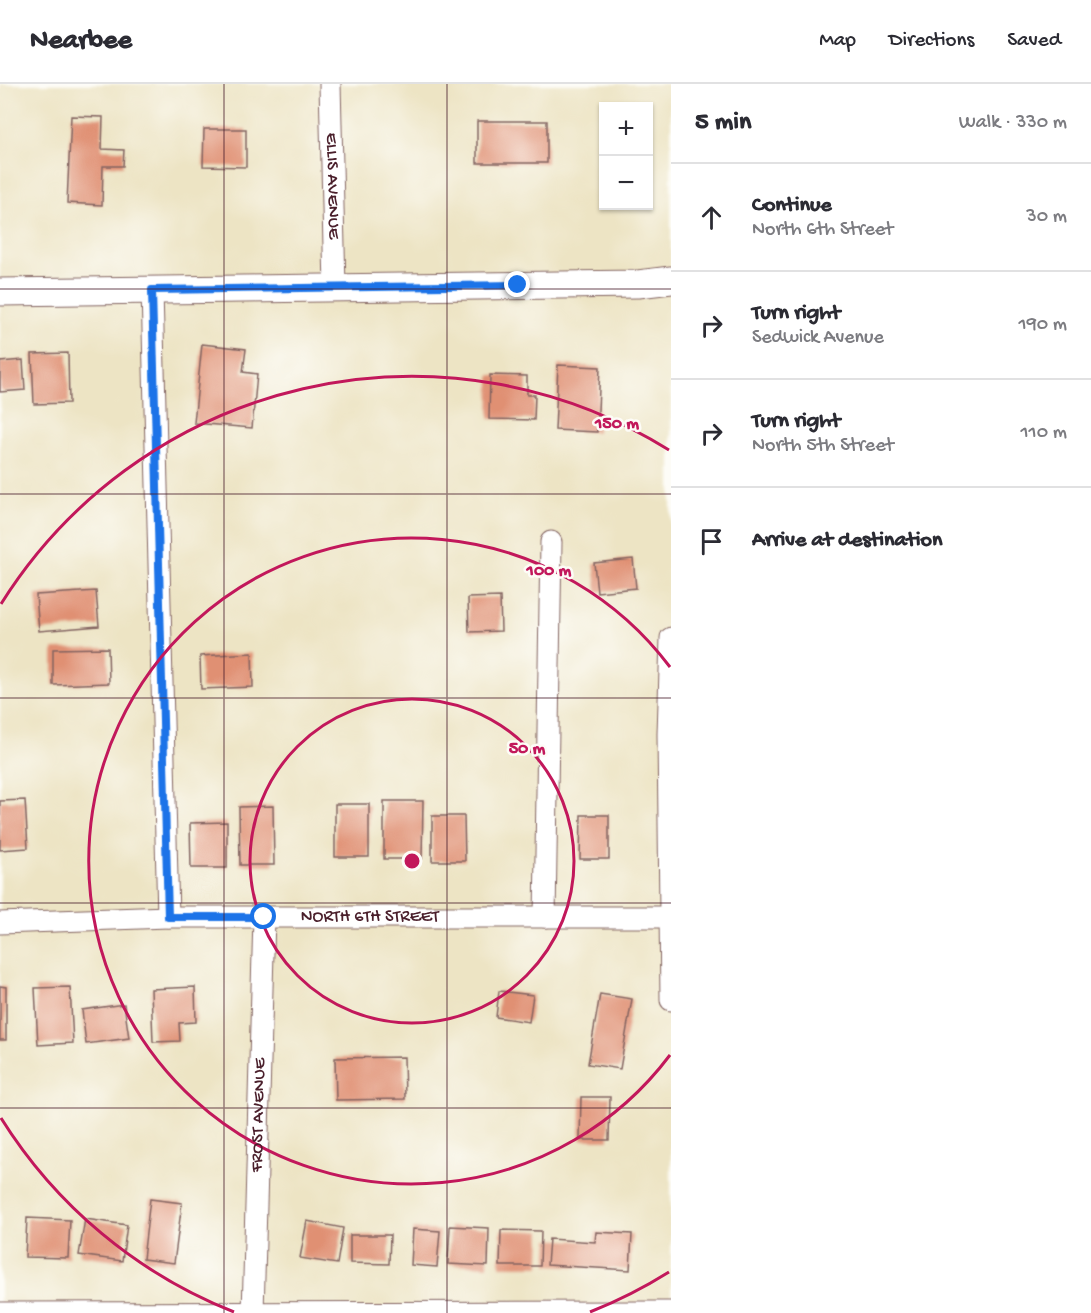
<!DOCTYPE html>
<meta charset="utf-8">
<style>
:root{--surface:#fff;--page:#f7f7f7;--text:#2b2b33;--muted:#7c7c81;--line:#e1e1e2}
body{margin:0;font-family:"Gochi Hand",sans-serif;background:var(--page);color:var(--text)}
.controls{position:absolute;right:18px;top:18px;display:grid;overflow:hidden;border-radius:0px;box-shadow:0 2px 4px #0004}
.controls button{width:54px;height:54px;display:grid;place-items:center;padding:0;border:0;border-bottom:2px solid var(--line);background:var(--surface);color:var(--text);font:30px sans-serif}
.stop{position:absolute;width:18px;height:18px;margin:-14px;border:4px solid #1a73e8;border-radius:50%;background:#fff}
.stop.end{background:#1a73e8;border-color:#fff;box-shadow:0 2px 6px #0008}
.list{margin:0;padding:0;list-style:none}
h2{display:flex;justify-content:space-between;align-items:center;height:78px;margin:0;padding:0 24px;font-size:26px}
h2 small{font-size:20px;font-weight:400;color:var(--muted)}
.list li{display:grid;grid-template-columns:39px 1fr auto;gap:18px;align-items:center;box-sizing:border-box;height:108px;padding:0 24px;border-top:2px solid var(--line)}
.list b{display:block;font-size:22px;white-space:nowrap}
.list p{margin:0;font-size:20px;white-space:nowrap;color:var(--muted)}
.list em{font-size:20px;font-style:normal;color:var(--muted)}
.icon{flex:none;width:33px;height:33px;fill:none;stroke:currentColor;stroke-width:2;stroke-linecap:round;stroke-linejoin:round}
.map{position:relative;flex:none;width:671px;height:1229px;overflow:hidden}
header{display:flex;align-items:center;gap:36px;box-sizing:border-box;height:84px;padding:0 30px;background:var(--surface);border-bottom:2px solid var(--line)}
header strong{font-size:28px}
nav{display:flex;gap:33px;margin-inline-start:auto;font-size:21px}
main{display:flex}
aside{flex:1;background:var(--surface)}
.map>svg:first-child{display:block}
.building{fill:#e09073}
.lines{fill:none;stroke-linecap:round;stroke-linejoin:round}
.minor-casing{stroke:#836461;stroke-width:23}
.major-casing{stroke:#836461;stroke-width:29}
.minor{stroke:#fff;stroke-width:21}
.major{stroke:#fff;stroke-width:27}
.route{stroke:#1a73e8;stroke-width:8}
.grid{fill:none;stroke:#4a1f2b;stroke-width:1.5;stroke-opacity:0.55}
.ring{fill:none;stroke:#c2185b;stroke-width:3}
.labels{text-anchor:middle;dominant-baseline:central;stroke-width:5;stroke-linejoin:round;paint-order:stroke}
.street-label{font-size:18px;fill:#4a1f2b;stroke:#fdfcf7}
.centre{fill:#c2185b;stroke:#fdfcf7;stroke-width:3}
.ring-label{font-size:18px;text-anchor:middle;font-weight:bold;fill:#c2185b;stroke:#fdfcf7;stroke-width:5;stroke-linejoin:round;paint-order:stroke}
</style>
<header>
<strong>Nearbee</strong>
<nav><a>Map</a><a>Directions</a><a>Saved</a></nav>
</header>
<main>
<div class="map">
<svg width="671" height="1229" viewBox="0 0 671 1229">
<rect width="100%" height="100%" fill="#fdfcf7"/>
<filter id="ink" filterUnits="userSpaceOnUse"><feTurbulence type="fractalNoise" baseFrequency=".0167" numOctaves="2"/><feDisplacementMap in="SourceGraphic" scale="12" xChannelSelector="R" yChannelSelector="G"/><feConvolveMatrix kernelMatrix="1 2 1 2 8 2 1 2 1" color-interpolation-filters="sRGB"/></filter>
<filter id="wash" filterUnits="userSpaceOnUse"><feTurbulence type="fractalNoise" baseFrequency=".008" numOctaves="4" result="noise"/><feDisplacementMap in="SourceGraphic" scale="24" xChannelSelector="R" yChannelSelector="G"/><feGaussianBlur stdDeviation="1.35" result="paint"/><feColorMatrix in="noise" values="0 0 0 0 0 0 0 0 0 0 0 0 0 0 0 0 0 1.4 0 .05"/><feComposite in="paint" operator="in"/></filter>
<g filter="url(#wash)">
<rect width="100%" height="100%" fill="#ede4c4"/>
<g id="blocks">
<!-- building -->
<path class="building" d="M71,32L103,33L102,65L124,66L123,82H103L102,121L67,119Z
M477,37H547V79H477Z
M204,45H246V83L203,82Z
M202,260L246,265L243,288L257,290L252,344L194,339Z
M68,269L69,319L34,320L32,270Z
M23,276L25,306L0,308V278Z
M558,281L600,283L597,348L555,346Z
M490,291L527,292V311H535L534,336L489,335Z
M633,475L636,504L597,508L594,479Z
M96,507L99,542L39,547L36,511Z
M500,513L501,547L469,548L468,514Z
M108,564L109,599L53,601V565Z
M252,569L253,603L201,605L200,572Z
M25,716L28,764L0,766V717Z
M384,717H423L422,775H384Z
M335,720H369V773H335Z
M273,722L274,781H240L239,723Z
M581,731H609V775H580Z
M432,732H464L465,777H432Z
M227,738V784H191L190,739Z
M0,902L6,903V956H0Z
M70,903L73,959L38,961L35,904Z
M195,903L196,938L179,939L180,957L153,958L151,905Z
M499,907L533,911L529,938L496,933Z
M600,910L632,915L620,985L588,980Z
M124,920L129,954L86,960L82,926Z
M404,973L405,1015L336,1016L335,974Z
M581,1013H610L609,1056H580Z
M150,1115L182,1119L174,1179L143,1175Z
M27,1134L70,1136L68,1174L25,1173Z
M85,1135L127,1141L122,1177L79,1171Z
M307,1137L343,1144L337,1180L300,1174Z
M450,1142L489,1144L488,1182L448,1180Z
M413,1145L440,1147L437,1183L411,1181Z
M501,1146L541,1147L540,1182H500Z
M596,1148L632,1150L630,1186L547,1181L549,1155L595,1158Z
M350,1151H390L389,1180L350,1179Z"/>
</g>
</g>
<g filter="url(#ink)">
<use href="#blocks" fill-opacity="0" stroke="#836461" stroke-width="1.5"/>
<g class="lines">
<defs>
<g id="minor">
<path id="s1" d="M330,0L335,203"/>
<path d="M152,206L168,833"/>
<path d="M671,554L668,650L671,916"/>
<path d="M545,833L551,458"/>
<path id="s2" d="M0,839L168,833H671"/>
<path d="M0,1229L671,1228"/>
<path id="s3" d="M253,1229L264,833"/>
</g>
<path id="major" d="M0,208L638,200L671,196"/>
</defs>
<!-- minor casing -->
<use href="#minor" class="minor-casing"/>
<!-- major casing -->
<use href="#major" class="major-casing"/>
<!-- minor -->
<use href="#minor" class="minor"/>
<!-- major -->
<use href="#major" class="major"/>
</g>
</g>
<g class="lines" filter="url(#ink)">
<!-- route -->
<path class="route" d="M264,833H168L152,206L518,201"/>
</g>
<!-- grid -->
<path class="grid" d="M224,0V1229M447,0V1229M0,205H671M0,410H671M0,614H671M0,819H671M0,1024H671"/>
<!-- distance rings -->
<g class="ring">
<circle cx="412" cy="777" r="162"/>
<path d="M670 971A323 323 0 1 1 670 583"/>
<path d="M669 1188A485 485 0 0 1 590 1228M234 1228A485 485 0 0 1 1 1034M1 520A485 485 0 0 1 669 366"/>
</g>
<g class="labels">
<!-- street labels -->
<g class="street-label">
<text stroke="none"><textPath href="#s1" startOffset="102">ELLIS AVENUE</textPath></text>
<text stroke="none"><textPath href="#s2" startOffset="370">NORTH 6TH STREET</textPath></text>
<text stroke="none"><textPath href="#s3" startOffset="198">FROST AVENUE</textPath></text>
</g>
</g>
<circle cx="412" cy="777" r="9" class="centre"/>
<g class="ring-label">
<text x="617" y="344">150 m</text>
<text x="549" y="491">100 m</text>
<text x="527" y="669">50 m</text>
</g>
</svg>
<div class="controls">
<button>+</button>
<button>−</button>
</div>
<div class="stop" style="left:264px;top:833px"></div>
<div class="stop end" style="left:518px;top:201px"></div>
</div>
<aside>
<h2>5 min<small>Walk · 330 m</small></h2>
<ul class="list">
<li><svg class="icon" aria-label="ahead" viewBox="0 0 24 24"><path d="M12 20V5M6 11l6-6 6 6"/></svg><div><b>Continue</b><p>North 6th Street</p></div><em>30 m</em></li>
<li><svg class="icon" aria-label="right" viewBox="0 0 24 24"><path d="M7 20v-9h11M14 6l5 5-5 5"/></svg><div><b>Turn right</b><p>Sedwick Avenue</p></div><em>190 m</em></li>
<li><svg class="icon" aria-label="right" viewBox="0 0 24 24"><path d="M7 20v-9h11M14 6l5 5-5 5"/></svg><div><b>Turn right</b><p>North 5th Street</p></div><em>110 m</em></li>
<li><svg class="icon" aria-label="arrive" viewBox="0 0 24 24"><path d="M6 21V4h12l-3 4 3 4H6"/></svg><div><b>Arrive at destination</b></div></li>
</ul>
</aside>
</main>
